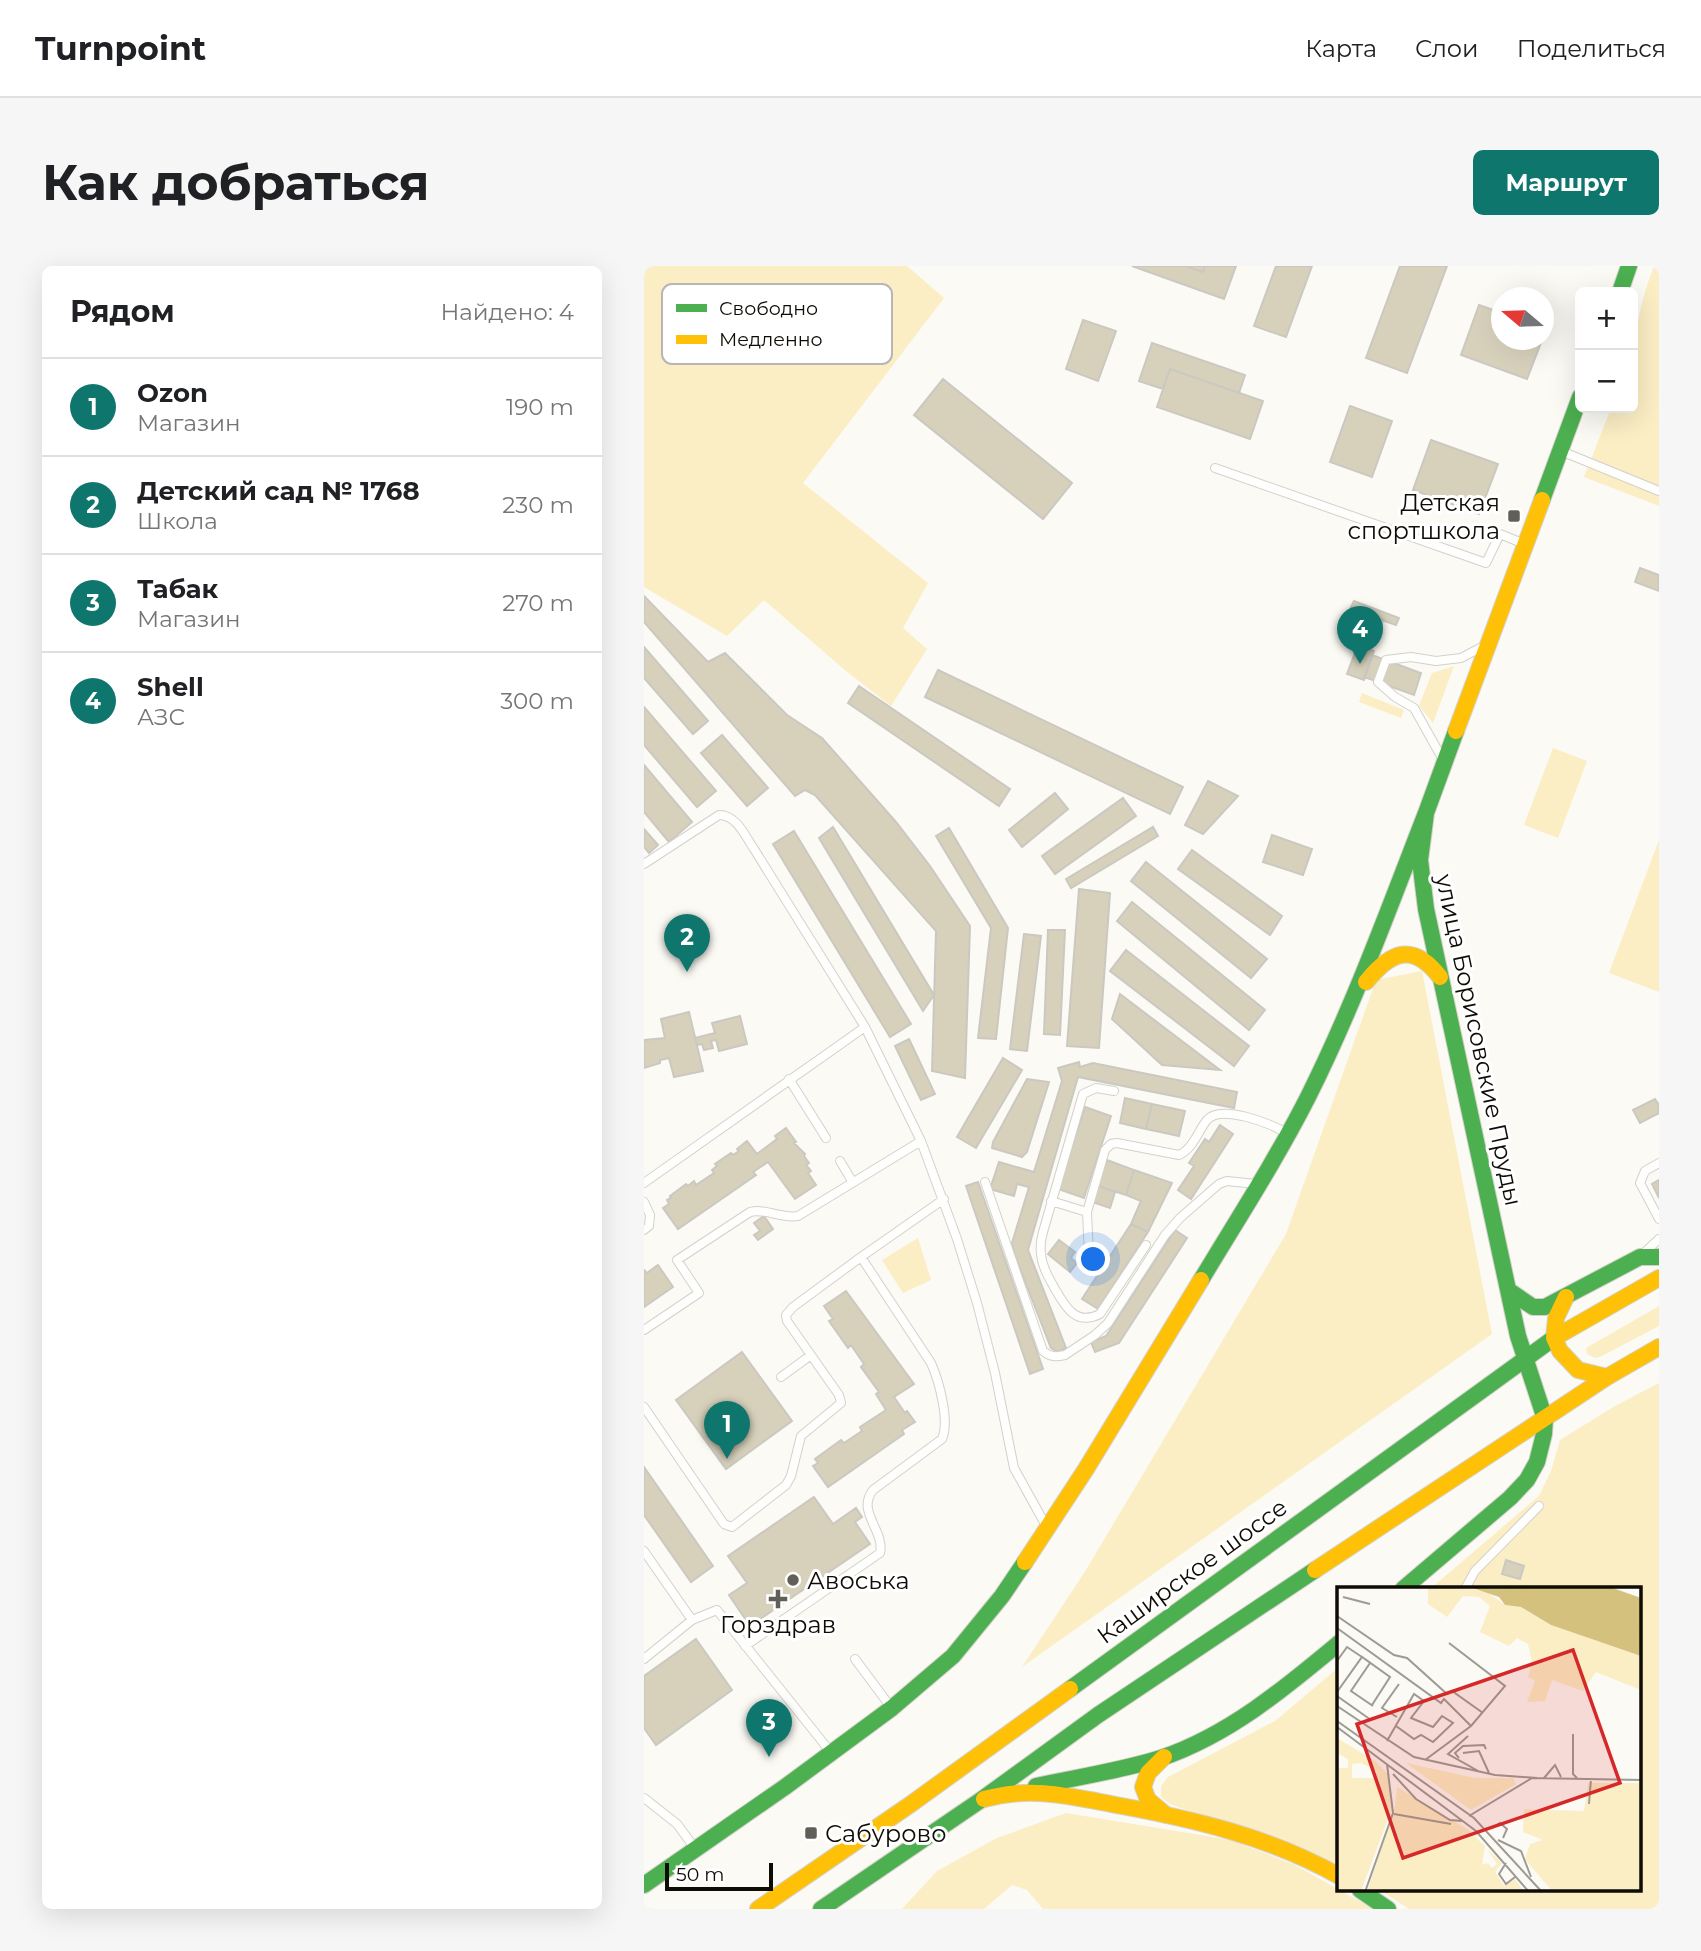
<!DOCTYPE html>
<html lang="ru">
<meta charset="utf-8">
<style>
:root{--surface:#fff;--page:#f6f6f6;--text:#202124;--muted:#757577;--line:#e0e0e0;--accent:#0f766e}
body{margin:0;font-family:Montserrat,sans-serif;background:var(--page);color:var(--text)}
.controls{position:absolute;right:21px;top:21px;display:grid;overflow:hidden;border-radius:10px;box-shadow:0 7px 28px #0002}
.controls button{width:63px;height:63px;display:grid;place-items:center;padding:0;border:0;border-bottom:2px solid var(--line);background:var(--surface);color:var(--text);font:35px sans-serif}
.compass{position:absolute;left:847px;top:21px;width:63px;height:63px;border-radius:50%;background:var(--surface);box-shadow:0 7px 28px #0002;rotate:289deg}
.scale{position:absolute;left:21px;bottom:18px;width:108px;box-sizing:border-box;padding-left:7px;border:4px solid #0f0c05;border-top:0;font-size:19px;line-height:24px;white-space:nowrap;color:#0f0c05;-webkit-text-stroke:5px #fff;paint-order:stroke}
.you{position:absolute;left:450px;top:994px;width:24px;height:24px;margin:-18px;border:5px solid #fff;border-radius:50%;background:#1a73e8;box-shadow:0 0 0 10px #1a73e833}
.badge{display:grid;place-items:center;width:46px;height:46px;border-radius:50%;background:var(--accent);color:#fff;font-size:23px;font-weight:700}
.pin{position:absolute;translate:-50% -58px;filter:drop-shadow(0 2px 4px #0008)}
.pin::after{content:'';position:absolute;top:37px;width:24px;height:21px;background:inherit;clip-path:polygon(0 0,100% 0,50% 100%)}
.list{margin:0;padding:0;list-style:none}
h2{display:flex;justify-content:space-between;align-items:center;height:91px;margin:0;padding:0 28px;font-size:30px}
h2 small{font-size:23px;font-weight:400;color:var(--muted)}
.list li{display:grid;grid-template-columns:46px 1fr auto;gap:21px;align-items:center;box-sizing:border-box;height:98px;padding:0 28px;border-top:2px solid var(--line)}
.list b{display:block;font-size:26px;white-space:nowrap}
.list p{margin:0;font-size:23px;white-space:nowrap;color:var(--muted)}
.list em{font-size:23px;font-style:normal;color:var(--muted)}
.map{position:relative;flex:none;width:1015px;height:1643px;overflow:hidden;border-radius:10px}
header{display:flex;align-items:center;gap:42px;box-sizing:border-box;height:98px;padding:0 35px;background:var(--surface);border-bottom:2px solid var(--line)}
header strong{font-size:33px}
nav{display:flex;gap:38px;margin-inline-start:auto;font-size:24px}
.intro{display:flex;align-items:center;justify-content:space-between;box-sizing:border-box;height:168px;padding:0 42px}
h1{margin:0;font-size:49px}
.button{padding:18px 32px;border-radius:10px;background:var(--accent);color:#fff;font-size:24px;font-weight:700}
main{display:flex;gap:42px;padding:0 42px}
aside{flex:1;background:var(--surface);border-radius:10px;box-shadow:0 7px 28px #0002}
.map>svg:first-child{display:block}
.green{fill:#fbeec5}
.building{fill:#d7d1bc;stroke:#cbc8c1;stroke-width:2}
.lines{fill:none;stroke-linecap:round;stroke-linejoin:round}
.lane-casing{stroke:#d3d1ca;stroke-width:10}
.fast-casing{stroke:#d3d1ca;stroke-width:18}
.slow-casing{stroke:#d3d1ca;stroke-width:18}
.lane{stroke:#fefefd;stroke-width:8}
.fast{stroke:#4caf50;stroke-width:16}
.slow{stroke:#ffc107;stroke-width:16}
.poi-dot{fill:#625f59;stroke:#fff;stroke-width:2.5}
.labels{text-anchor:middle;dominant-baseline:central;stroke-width:6;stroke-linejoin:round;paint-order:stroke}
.poi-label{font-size:24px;fill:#0f0c05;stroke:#fff;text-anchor:start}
.street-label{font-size:24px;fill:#0f0c05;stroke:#fff}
.inset-river{fill:none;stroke:#d5c17e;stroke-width:3.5}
.inset-road{fill:none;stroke:#9d9b94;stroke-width:2}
.view{fill:#d62828;fill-opacity:0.15;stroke:#d62828;stroke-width:3.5}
.inset-edge{fill:none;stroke:#0f0c05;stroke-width:3.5}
.key{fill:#fff;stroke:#b7b6b4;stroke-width:2}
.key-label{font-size:19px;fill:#0f0c05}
</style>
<header>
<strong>Turnpoint</strong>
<nav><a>Карта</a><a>Слои</a><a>Поделиться</a></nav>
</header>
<div class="intro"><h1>Как добраться</h1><a class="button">Маршрут</a></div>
<main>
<aside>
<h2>Рядом<small>Найдено: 4</small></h2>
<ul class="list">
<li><span class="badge">1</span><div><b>Ozon</b><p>Магазин</p></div><em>190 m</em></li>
<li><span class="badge">2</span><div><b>Детский сад № 1768</b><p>Школа</p></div><em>230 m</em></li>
<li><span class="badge">3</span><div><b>Табак</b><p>Магазин</p></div><em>270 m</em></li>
<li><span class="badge">4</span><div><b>Shell</b><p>АЗС</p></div><em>300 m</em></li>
</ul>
</aside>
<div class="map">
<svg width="1015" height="1643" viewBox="0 0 1015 1643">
<rect width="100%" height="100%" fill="#fbfaf4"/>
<!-- green -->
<path class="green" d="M0,0H263L300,32L159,217L284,317L259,362L283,383L247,440L202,405L120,334L83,370L0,321Z
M1010,0H1015V240L940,211L967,142H989C989,88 990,51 1010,0Z
M810,400L789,457L775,440L788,407Z
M718,427L760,444L757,452L715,436Z
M909,482L943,495L914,572L880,559Z
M1015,574V726L965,707Z
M778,705L848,1068L378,1401L442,1304L642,968L732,714Z
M274,972L287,1014L259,1027L238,994Z
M1015,1040V1060L956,1091L951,1092L943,1088L942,1082Z
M1015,1117V1643H765L736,1624H996V1323H786L895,1230L907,1205L916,1174L971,1140Z
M695,1401V1600L526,1538L517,1531V1520L524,1511L631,1455Z
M422,1547L587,1574L651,1599L729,1643H399L383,1624L368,1619L340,1643H258L293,1605L353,1572Z"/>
<!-- building -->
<path class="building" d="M488,0H541L559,6L561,0H592L580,33Z
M541,0H561L559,6Z
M632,0H668L642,71L610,60Z
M756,0H803L763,107L722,92Z
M835,39L858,47V74H898L883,113L817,89Z
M439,54L472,65L454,115L422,103Z
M508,77L601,109L595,127L526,103L519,123L495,115Z
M526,103L619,135L606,173L513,141Z
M299,113L428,217L399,253L270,149Z
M706,140L748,155L728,211L686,196Z
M787,174L854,198L835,248L769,224Z
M996,302L1015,309V325L991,316Z
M0,330L64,396L81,387L143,449L178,472L252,556L286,600L326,660L321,812L288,805L292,665L171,529L161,524L151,530L0,356Z
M710,335L755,352L752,359L706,343Z
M715,345L739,354L732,375L707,366Z
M714,379L730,385L720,414L703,408Z
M0,381L64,455L49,468L0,412Z
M728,389L777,407L770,429L720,411Z
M294,404L539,521L526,548L281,431Z
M215,420L366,523L355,540L204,437Z
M0,441L72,525L53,541L0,479Z
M78,469L124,522L103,540L57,487Z
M0,499L48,556L25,576L0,546Z
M564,515L594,530L559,568L541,559Z
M411,527L424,543L378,581L365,564Z
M479,532L492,550L411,608L398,590Z
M189,561L290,729L279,745L175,572Z
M509,561L514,570L427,622L422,613Z
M305,562L364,662L352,773L334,772L347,662L292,570Z
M0,563L14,579L5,587L0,581Z
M150,565L267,758L246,771L129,578Z
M628,569L668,583L659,609L619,596Z
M548,584L638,650L626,669L534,603Z
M502,596L623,693L607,712L487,615Z
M435,623L466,627L455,782L423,780Z
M488,636L621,744L605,764L473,655Z
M404,664H421L416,769L400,768Z
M380,668L397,670L383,785L366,783Z
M482,684L605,780L590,800L466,705Z
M476,728L576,804L518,799L468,753Z
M45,746L59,805L30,811L25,792L16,794V797L0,802V774L21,772L17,753Z
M96,750L103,778L75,785L72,774L67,775L69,782L60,784L58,778L53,779L51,772L71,767L68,757Z
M265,773L291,828L277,834L251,780Z
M359,792L378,804L332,882L313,871Z
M435,796L436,801L449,797L593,826L590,842L434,811L384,984L422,1082L414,1086L407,1082L370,987L368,977L385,921L373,918L370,930L346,923L355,896L390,906L418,815L414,802Z
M383,813L405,816L383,886L378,891L348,882L349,876Z
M481,832L508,838L502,863L476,857Z
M1011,833L1015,839V847L996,857L989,844Z
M508,838L541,845L535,870L502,863Z
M441,841L467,850L440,932L414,923Z
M576,859L589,868L547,933L534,924L550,900L545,897L561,873L565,876Z
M142,862L152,876L150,877L161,888L160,890L165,897L162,899L167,905L164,907L172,919L151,933L124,896L109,906L112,909L34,963L19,942L25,938L23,934L27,932L26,930L42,918L44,920L50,915L52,919L70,907L68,904L73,900L71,898L87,887L89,889L95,885L93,883L103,875L113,888L133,873L131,870Z
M463,894L490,904L482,929L454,920Z
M490,904L528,917L504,966L487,958L497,935L482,929Z
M1015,914V932L1008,918Z
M334,916L399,1103L386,1108L322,920Z
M454,920L471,926L466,942L448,936Z
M120,950L129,963L114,974L110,969L116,965L110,957Z
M487,958L504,966L454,1043L438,1033Z
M531,964L543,972L475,1077L451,1086L447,1076L462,1070Z
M415,974L431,986L427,992L433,997L426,1006L404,988Z
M14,999L29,1021L0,1041V1004L3,1007Z
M202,1025L270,1118L250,1131L261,1147L263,1145L271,1156L258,1164L260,1168L184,1221L169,1200L174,1197L171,1193L197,1174L200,1177L218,1165L216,1161L242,1144L232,1128L235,1126L217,1101L220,1098L207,1079L204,1082L185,1055L189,1053L180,1040Z
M98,1086L148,1155L82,1203L32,1134Z
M0,1201L69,1300L47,1316L0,1249Z
M170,1231L189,1258L212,1242L218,1251L211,1256L226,1278L106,1360L85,1329L103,1317L84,1290Z
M862,1294L880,1300L876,1313L858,1308Z
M52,1373L88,1424L12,1479L0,1462V1410Z"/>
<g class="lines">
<defs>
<path id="lane" d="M917,185L1015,225
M571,202L842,297L856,268L878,277
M798,492L770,442L751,431L734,416L742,394L767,391L792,395L817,392L838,381
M0,598L75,549C93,549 101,570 110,583L221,761L277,875L313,973L333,1037L351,1107L370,1202L401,1258
M145,813L182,872
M470,825L452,822L439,828L399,966C397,973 396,980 397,988C398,1001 405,1012 411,1023C422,1042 432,1060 456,1048L502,979
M196,895L208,915
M1015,897L1001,905L996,917L1015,953
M341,916L399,1085C406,1091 412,1091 421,1089L451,1069L464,1057L521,969L536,952L575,918L583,915L612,918
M0,917L221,761
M407,935L443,946
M0,936L6,949L5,960L0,964
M1002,985L1015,973
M445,990L443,946L461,884L467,878L473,877L535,889C549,883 554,865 563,854C576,838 627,857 642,867
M217,991L300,933
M0,1064L55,1027L33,994L106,946C122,942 138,953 154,950L277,875
M137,1111L167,1089
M0,1141L80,1258L88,1261L142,1219L147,1210L157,1170L197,1137L195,1129L143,1055L142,1049L149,1041L217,991L287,1097C295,1115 306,1155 298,1173L229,1224C212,1246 241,1264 236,1287L101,1380
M0,1285L48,1354L73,1344L185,1484
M821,1323L831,1305L895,1240
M0,1393L48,1354
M211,1393L246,1440
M0,1532L33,1558L50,1581"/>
<path id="fast" d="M976,26L985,0
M898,234L936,131
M557,1014C593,954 632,894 664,831C710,739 745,642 782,547
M864,1024L889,1041H901L996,991H1015
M759,1323L866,1232L883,1214L893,1196L900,1168L901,1153L874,1070L782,643L776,594L782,547L812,465
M426,1423L910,1072
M392,1520C434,1511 476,1505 517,1492C585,1469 641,1422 695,1377
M0,1619L141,1521L248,1442L309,1390L358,1330L381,1296
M716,1624L744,1643
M177,1643L337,1534L454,1449L671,1304"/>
<path id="slow" d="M812,465L898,234
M722,716C747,685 769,676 796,711
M922,1031L912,1052L910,1072L916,1085L934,1104L963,1111
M910,1072L1015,1012
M381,1296L442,1203L557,1014
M671,1304L963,1111L1015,1081
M520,1491L504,1507L499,1521L504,1534L522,1549
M340,1533C387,1520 425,1530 472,1539C549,1553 626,1571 695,1610
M114,1643L267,1538L426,1423"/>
</defs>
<!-- lane casing -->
<use href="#lane" class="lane-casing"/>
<!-- fast casing -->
<use href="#fast" class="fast-casing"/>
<!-- slow casing -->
<use href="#slow" class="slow-casing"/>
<!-- lane -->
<use href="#lane" class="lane"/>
<!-- fast -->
<use href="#fast" class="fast"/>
<!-- slow -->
<use href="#slow" class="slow"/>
</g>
<!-- markers -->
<g class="poi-dot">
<rect x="863" y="243" width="14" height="14" rx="3.5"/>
<circle cx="149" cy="1314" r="7"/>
<path d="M130.5 1322.5h7v7h7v7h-7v7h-7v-7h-7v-7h7z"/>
<rect x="160" y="1560" width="14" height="14" rx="3.5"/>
</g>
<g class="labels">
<!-- poi labels -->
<g class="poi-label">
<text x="856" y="236" text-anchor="end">Детская<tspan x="856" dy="28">спортшкола</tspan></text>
<text x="163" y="1314">Авоська</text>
<text x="134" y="1358" text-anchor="middle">Горздрав</text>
<text x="181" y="1567">Сабурово</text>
</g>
<!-- street labels -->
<g class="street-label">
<text transform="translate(835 774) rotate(78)">улица Борисовские Пруды</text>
<text transform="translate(548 1305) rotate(-36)">Каширское шоссе</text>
</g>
</g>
<!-- overview -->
<g transform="translate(693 1321)">
<rect width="304" height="304" fill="#fbfaf4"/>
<path d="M91,0L147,3L168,18L184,20L214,38L304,69V103L259,85L246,104L215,93L208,114L190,115L198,94L191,90L195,75L191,57L180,51L172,59L143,45L153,19L142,10L126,9L110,30L91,17ZM0,151L38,174L52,188L55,221L24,304H0V181H11V172L0,166ZM24,176L40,184L37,191H15V177ZM69,176L138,191H176L179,197L134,223ZM251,196H304V304H215L188,272L193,257L206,253L186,245L187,222L247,224ZM60,200L130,242L148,259L145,278L151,276L155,281L160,277L150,262L165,276L158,285L167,299L178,292L187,305H30L58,220Z" fill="#fbeec5" fill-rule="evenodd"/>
<path d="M133,0H273L304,11V69L214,38L184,20L168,18L162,10Z" fill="#d5c17e"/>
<path class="inset-river" d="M170,0L305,46M183,0L305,41"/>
<path class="inset-road" d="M6,10L33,17M0,29L57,68L70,71L110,107L115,104L146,126M0,41L104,116L107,112L134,139M0,74L10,60L25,70M33,76L14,104L36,119M0,105L25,70L53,90L35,118M0,109L34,133M0,119L77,170L158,188L200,191M60,130L45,121L62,97M0,134L137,231L205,305M0,140L139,244L192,305M236,147V187L240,191M131,149L111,167L143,185M50,154L77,107L87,114L74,131L96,140L105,129L116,136L96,155L84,148L77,152L59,139M126,166L142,164L152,186M122,171L118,166L126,159L147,158L149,162M88,173L134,139L168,99L112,56M56,187L79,212L113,233L125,234M207,191L218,178L224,190M252,217L254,192M57,227L114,237M132,229L195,191L305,193M155,241L163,236L170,242L166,251M161,253L184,264L194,290M169,276L162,287L169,297L178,290M28,305L56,226L50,177"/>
<path class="view" d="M236,63L283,196L66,271L20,137Z"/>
<rect width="304" height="304" class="inset-edge"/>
</g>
<!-- legend -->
<rect x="18" y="18" width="230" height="80" rx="10" class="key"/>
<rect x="32" y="38" width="31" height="8" fill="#4caf50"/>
<rect x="32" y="69" width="31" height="9" fill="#ffc107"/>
<g class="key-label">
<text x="75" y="49">Свободно</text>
<text x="75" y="80">Медленно</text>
</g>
</svg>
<div class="controls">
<button>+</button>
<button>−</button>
</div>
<svg class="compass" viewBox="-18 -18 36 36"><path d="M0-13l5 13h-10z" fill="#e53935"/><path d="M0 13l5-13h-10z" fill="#757577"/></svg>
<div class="scale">50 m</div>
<div class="you"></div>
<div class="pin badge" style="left:83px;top:1193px">1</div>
<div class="pin badge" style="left:43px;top:706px">2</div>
<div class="pin badge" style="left:125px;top:1491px">3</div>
<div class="pin badge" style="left:716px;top:398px">4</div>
</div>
</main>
